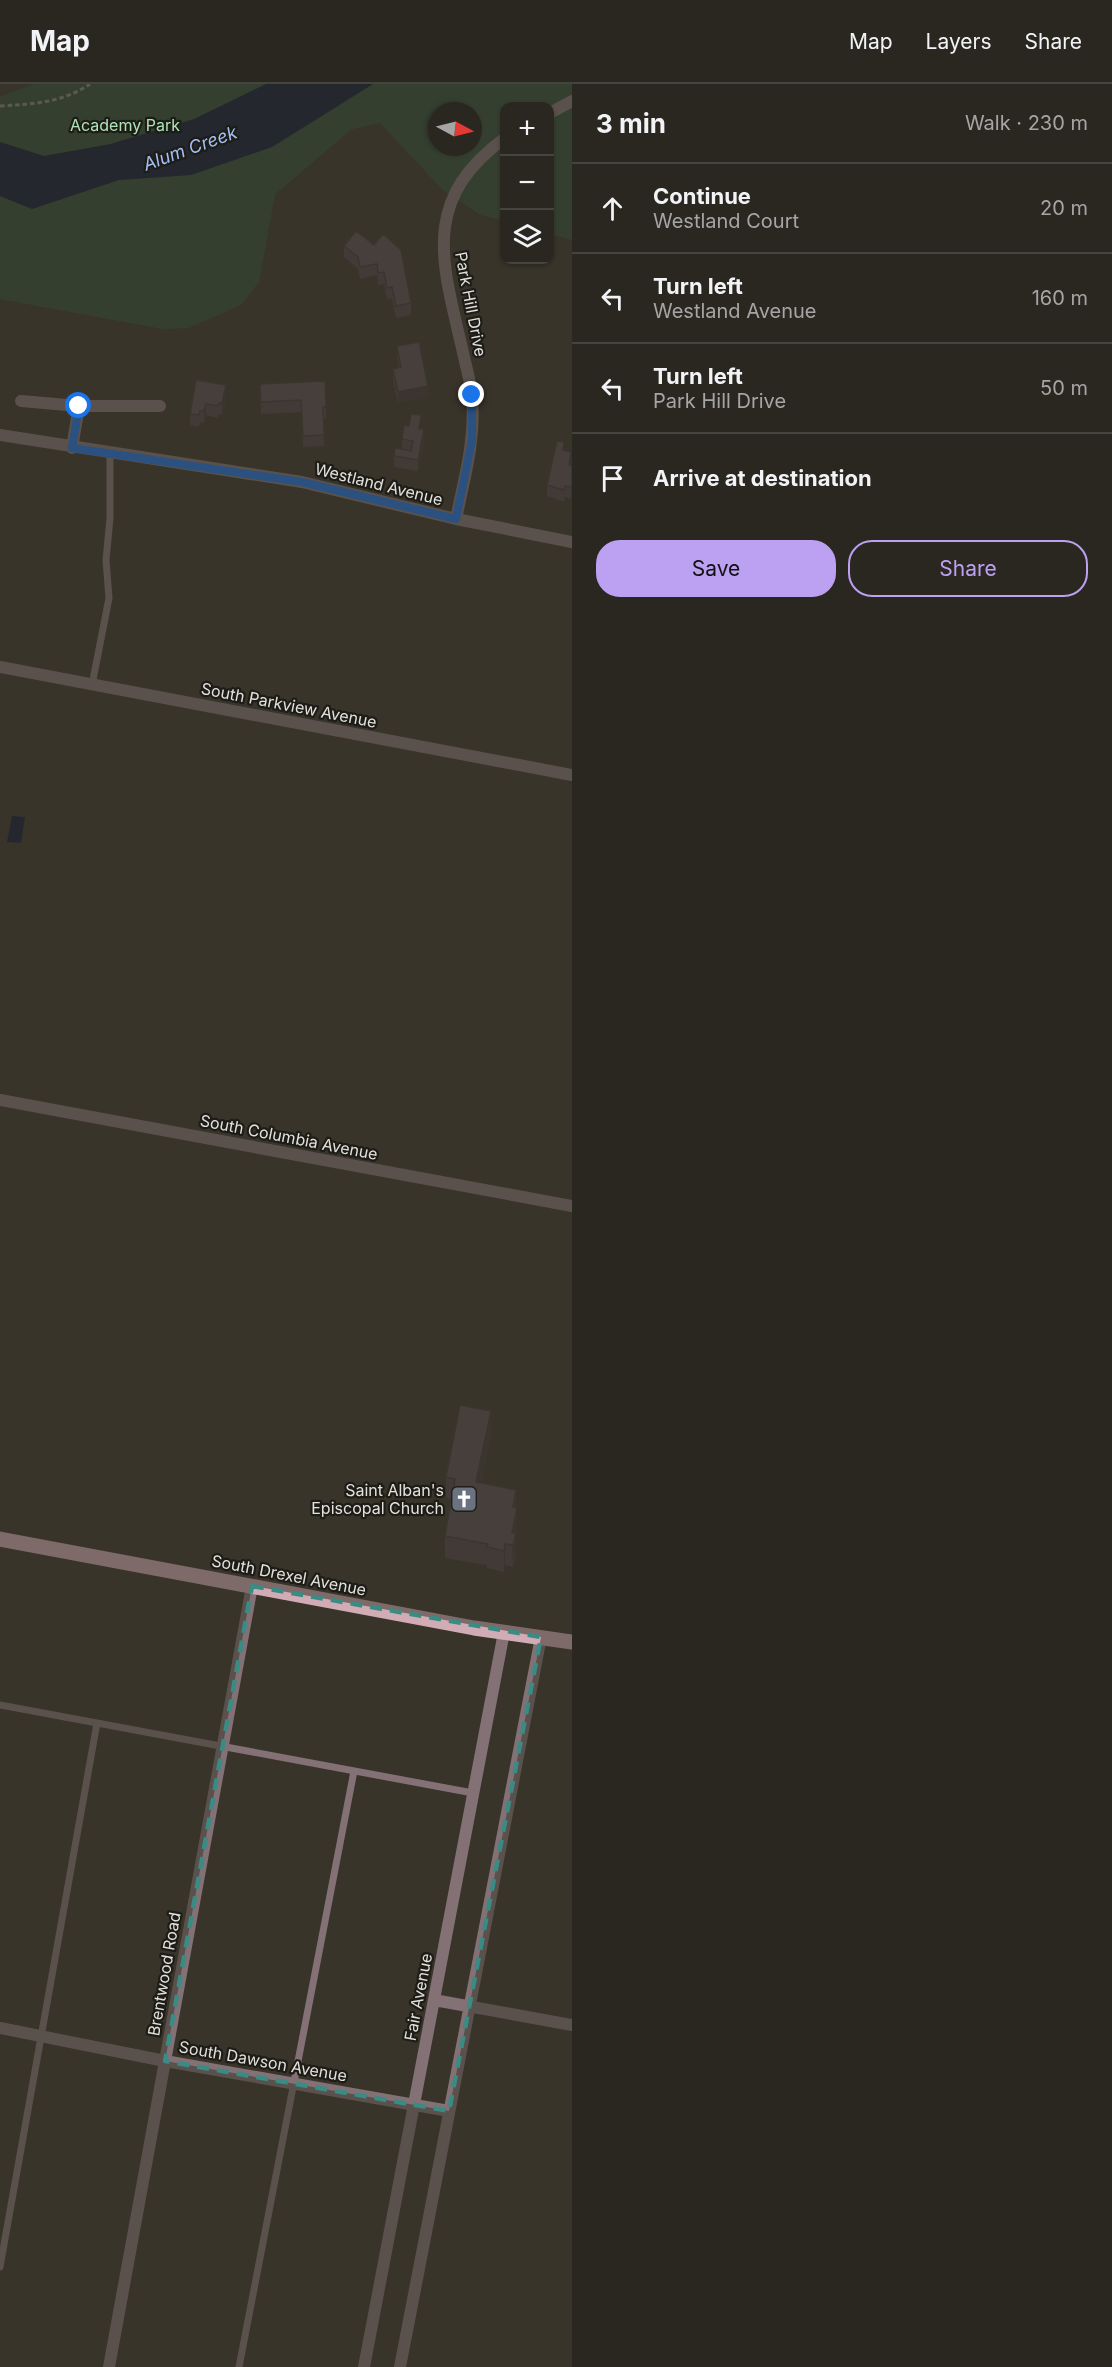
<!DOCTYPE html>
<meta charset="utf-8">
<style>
:root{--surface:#2a2720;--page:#322f29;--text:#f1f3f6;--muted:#a5a5a5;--line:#46443e;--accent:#bca0f2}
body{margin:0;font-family:Inter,sans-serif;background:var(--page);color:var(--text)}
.controls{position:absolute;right:18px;top:18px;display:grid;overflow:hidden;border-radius:12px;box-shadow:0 2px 4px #0004}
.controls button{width:54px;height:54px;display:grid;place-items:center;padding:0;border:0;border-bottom:2px solid var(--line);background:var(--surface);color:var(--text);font:30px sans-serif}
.compass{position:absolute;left:428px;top:18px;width:54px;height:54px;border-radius:50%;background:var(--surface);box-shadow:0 2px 4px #0004;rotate:97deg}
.stop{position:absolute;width:18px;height:18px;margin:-14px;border:4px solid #1a73e8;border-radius:50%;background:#fff}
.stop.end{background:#1a73e8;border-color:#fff;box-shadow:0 2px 6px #0008}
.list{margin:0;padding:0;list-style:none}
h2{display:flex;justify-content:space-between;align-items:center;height:78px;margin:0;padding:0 24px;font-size:26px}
h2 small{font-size:20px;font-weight:400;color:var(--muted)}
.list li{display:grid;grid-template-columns:39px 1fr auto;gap:18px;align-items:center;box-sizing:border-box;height:90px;padding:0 24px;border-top:2px solid var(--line)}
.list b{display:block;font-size:22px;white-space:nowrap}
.list p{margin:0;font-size:20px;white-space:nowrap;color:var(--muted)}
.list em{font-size:20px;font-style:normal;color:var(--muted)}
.actions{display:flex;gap:12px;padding:18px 24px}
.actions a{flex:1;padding:14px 0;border:2px solid var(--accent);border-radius:24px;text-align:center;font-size:21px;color:var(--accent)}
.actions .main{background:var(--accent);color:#111}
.icon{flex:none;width:33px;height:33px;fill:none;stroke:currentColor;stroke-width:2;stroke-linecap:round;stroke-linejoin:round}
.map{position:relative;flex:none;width:572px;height:2283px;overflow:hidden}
header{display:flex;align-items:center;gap:36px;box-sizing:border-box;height:84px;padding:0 30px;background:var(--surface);border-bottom:2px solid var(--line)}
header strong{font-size:28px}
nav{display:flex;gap:33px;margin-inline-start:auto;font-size:21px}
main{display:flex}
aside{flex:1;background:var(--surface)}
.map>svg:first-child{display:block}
.green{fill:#324d38;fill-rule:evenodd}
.water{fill:#0c1933}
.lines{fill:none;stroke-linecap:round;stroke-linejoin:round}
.path{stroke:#89867e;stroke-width:3;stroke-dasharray:4.5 3;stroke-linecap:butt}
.lane{stroke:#837175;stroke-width:7}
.street{stroke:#837175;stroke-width:12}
.primary{stroke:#d2acb5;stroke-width:15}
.wall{fill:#4d4247}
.shaded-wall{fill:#3e3639}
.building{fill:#594d52;stroke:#3e3639;stroke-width:1.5}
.route{stroke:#1a73e8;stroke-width:8}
.marked{fill:none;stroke:#398b84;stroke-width:4.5;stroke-dasharray:12 8;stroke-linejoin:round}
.labels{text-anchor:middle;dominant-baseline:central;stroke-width:4.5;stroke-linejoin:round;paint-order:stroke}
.park-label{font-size:16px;fill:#aee5b8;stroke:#1d1c17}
.street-label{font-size:16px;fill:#e3e1db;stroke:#1d1c17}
.poi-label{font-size:16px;fill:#e3e1db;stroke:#1d1c17;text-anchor:end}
.water-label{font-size:18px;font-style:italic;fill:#a2c0f6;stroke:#1d1c17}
</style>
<header>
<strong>Map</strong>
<nav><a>Map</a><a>Layers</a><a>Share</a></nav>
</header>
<main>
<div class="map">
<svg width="572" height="2283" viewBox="0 0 572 2283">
<rect width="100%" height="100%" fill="#38342a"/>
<!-- green -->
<path class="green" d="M34,0H333L213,59L68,68L44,72L0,58V13Z
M373,0H572V156L550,150V22H505L504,137L481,131L443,106L380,39L352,45L275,110L259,198L241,221L188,244L163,245L0,215V112L32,125L119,96L191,91L272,63ZM437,27H473V63H437Z"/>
<!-- water -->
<path class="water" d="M266,0H373L272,63L191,91L119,96L32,125L0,112V58L44,72L110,60L194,35Z
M12,732L25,733L21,759L7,758Z"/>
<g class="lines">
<!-- path -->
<path class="path" d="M0,22C33,20 62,19 90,0"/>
<!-- lane -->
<path class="lane" d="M92,601L109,514L106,476L110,434V370
M0,1621L473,1709
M0,2183L97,1639
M239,2283L354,1687"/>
<!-- street -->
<path class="street" d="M550,29L572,17
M21,317L79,322H160
M0,351L302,398L456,435L572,458
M72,364L79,322
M456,435C464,395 476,355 472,313C471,300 467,286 464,273C444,183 417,118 505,54
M0,583L572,691
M0,1016L572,1122
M434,1916L572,1941
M0,1944L165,1977L449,2027
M109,2283L252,1502
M364,2283L504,1548
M400,2283L541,1553"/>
<!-- primary -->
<path class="primary" d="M0,1455L474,1544L572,1558"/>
</g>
<!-- wall -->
<path class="wall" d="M356,147L411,219V231L396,234L392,214L387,215L384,200L378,201L377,191L360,195L358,185L344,173V162Z
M397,262L428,313L398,319L393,296V285L399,283L397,274Z
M196,296L226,313L222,331L219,330L218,334L206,331L204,339L200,338L199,343L190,341V330Z
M260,300L326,323V334L323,335L324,362L303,363L301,328L261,330Z
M421,345L424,357L418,387L394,383V372L402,365V355Z
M564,367L571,380V382H572L571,415L565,413L564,418L547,412V401Z
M491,1349L481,1398L516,1424L517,1445L516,1453V1471L513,1483L505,1481L504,1488L487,1484V1481L445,1474V1452L451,1415L446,1414V1393Z"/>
<!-- shaded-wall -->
<path class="shaded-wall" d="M226,301V313L222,331V319Z
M428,302V313L398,319V308Z
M206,320V331L204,339V327Z
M424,345V357L418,387V376Z
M571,368V380L569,393V381Z
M491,1327V1349L476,1419V1398Z
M516,1406L517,1445L516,1453V1471L513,1483L512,1449L513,1423Z
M505,1460V1481L504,1488V1467Z"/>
<!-- building -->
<path class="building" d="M356,147L374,161L383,150L401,166L411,219L396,222L392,203L387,204L384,188L378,189L377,180L360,183L358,173L344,162Z
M419,258L428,302L398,308L393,285L401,283L397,262Z
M196,296L226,301L222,319H219L218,322L206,320L204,327H200L199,331L190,330Z
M325,297L326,323H323L324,351L303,352L301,316L261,318L260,300Z
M411,330L421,331L419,345H424L418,376L394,372L395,364L411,367L413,357L402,355L404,341L409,342Z
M557,357L564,358L563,366L571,368L569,381L572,382V401L571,403L565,402L564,406L547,401Z
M460,1321L491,1327L476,1398L516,1406L513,1423L517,1424L512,1449H516L513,1461L505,1460L504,1467L487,1463L488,1460L445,1452L455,1395L446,1393Z"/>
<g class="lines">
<!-- route -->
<path class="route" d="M79,322L72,364L302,398L456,435L472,356V311"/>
</g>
<!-- marked area -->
<path d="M0 0H572V2283H0ZM252,1502L541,1553L449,2027L165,1977Z" fill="#38342a" fill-opacity=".55" fill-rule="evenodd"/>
<path class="marked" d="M252,1502L541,1553L449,2027L165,1977Z"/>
<!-- icons -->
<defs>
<symbol id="church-square" viewBox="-11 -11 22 22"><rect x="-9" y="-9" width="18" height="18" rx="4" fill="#6b7280" stroke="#1d1c17"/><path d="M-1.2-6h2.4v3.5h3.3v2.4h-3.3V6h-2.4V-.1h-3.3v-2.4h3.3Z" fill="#fff"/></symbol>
</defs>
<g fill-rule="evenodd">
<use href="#church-square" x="449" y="1400" width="30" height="30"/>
</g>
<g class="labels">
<!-- park labels -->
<g class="park-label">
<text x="125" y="41">Academy Park</text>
</g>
<!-- street labels -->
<g class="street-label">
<text transform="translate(471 220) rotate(79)">Park Hill Drive</text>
<text transform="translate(379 400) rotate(14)">Westland Avenue</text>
<text transform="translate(289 621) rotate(11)">South Parkview Avenue</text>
<text transform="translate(289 1053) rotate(11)">South Columbia Avenue</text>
<text transform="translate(289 1491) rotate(11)">South Drexel Avenue</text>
<text transform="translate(164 1890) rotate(-80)">Brentwood Road</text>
<text transform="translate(418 1913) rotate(-79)">Fair Avenue</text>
<text transform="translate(263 1977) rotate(10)">South Dawson Avenue</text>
</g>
<!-- poi labels -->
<g class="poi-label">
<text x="444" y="1406">Saint Alban's<tspan x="444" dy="18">Episcopal Church</tspan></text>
</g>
<!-- water labels -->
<g class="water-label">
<text transform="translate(190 64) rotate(-20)">Alum Creek</text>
</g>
</g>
</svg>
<div class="controls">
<button>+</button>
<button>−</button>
<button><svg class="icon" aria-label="layers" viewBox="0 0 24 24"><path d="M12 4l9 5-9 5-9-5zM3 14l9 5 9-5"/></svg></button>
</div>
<svg class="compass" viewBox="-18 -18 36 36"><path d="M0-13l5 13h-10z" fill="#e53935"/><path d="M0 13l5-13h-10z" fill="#a5a5a5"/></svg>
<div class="stop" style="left:79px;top:322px"></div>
<div class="stop end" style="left:472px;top:311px"></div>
</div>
<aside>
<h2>3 min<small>Walk · 230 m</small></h2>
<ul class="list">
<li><svg class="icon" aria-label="ahead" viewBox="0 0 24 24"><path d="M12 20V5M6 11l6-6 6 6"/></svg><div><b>Continue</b><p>Westland Court</p></div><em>20 m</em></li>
<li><svg class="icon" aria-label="left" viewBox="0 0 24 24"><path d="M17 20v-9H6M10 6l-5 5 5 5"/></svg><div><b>Turn left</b><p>Westland Avenue</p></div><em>160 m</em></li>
<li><svg class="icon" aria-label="left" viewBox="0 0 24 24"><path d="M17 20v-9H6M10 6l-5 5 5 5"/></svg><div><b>Turn left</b><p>Park Hill Drive</p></div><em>50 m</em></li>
<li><svg class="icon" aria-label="arrive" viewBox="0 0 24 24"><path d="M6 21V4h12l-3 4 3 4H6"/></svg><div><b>Arrive at destination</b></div></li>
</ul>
<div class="actions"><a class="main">Save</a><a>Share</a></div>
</aside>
</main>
